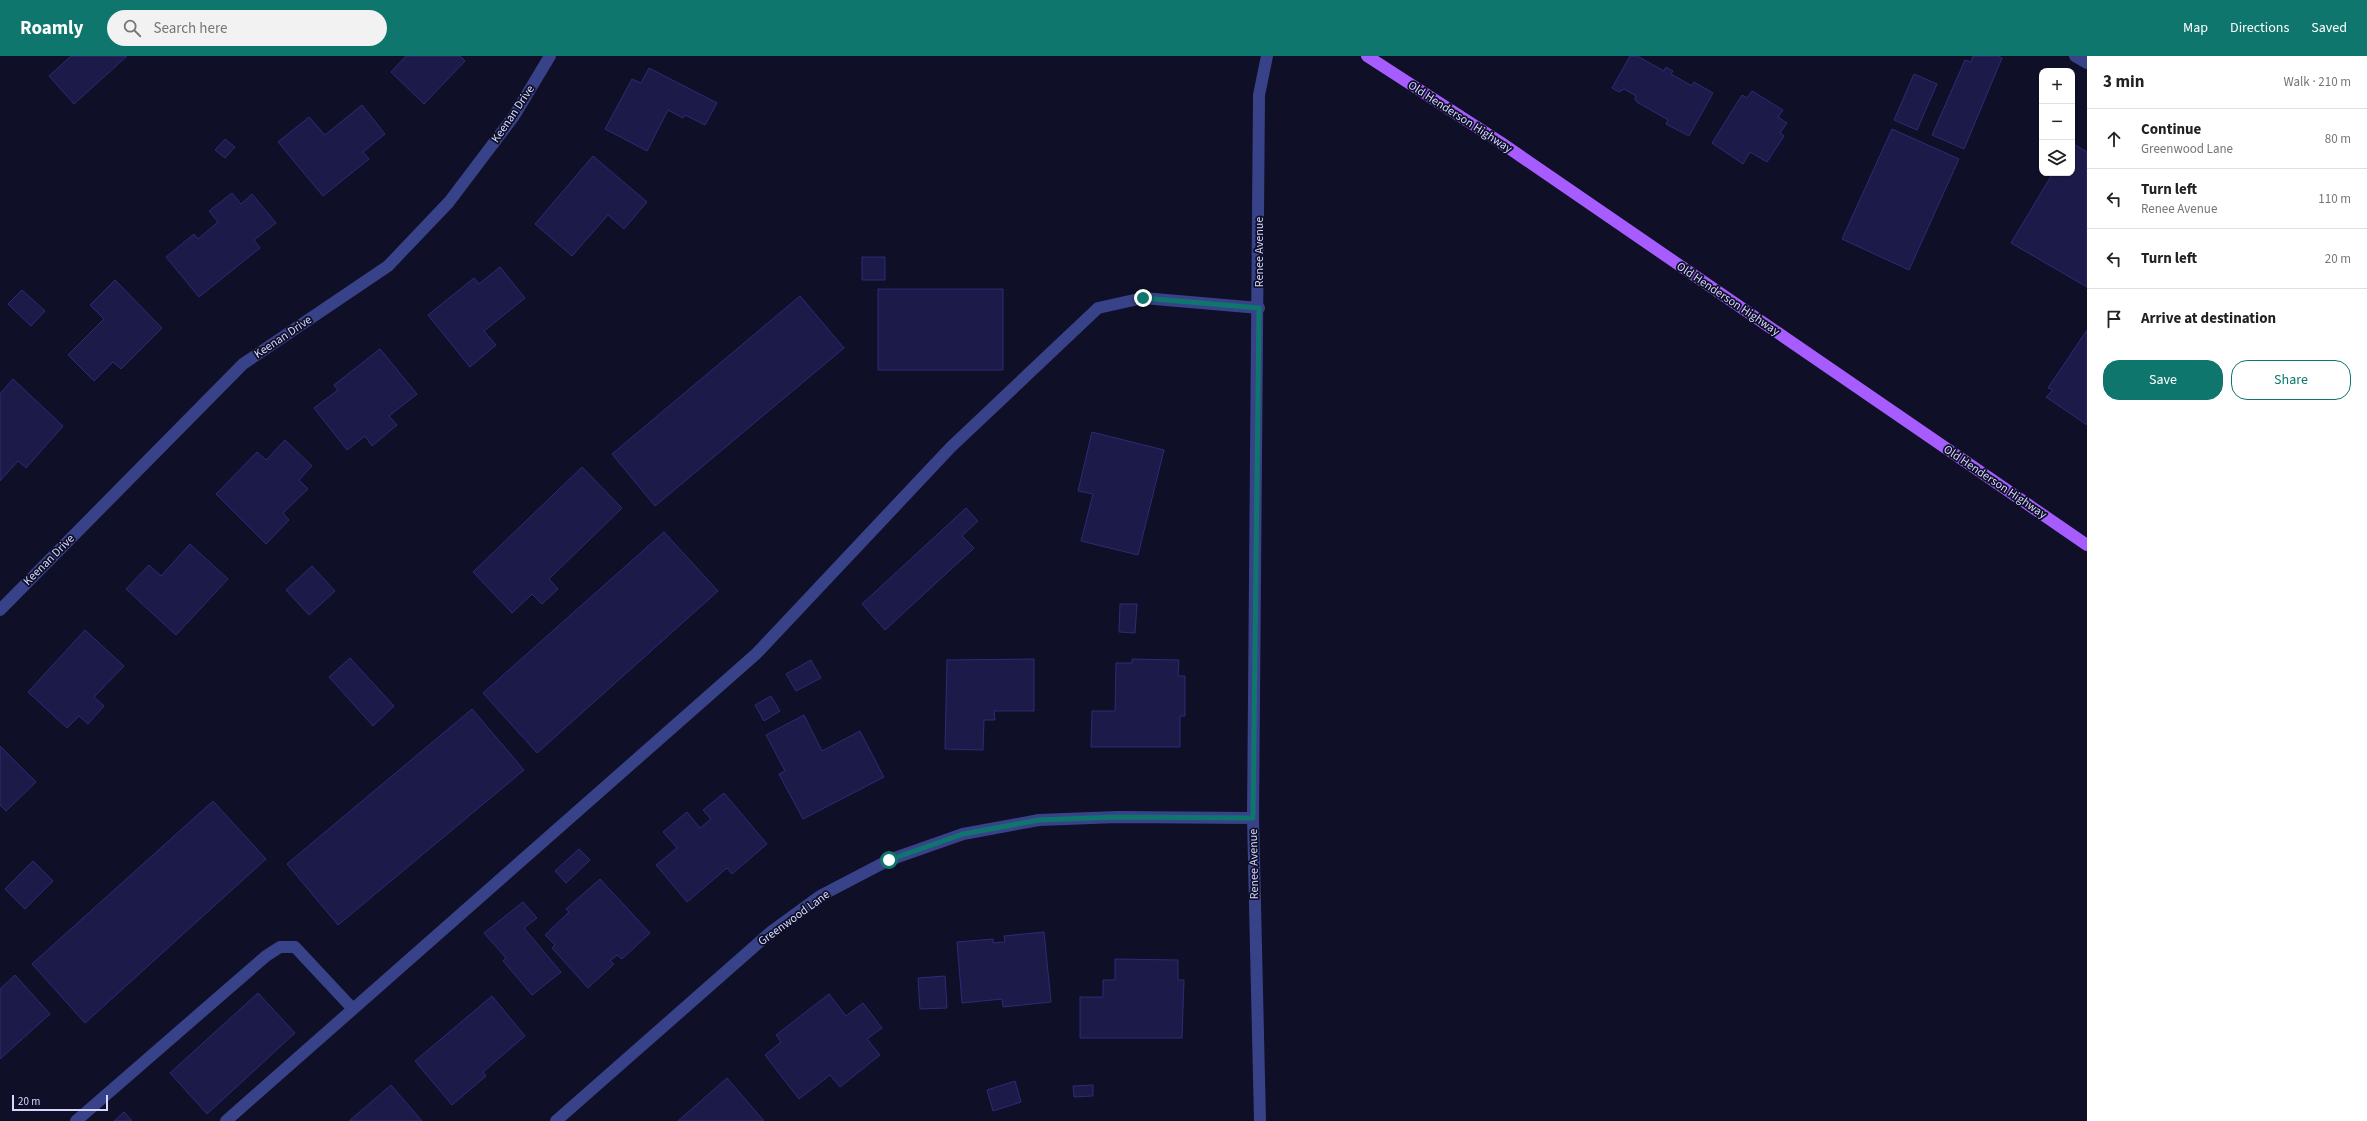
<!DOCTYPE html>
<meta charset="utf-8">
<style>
:root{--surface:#fff;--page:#f2f2f2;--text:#222;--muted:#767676;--line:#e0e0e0;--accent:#0f766e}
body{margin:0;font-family:"Source Sans 3",sans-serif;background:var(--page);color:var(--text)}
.controls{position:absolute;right:12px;top:12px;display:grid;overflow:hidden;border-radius:8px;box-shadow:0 1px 3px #0004}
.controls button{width:36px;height:36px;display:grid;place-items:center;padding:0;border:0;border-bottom:1px solid var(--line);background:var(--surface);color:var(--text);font:20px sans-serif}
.scale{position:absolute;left:12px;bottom:10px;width:96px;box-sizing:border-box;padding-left:4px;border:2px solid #d5d7ff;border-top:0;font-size:11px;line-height:14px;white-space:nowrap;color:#d5d7ff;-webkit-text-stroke:3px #0f0f27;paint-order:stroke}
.stop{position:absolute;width:12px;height:12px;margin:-9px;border:3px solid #0f766e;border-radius:50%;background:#fff}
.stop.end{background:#0f766e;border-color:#fff;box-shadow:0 1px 4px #0008}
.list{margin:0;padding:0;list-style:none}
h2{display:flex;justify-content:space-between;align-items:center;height:52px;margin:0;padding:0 16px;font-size:17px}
h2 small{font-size:13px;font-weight:400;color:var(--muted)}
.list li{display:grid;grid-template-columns:26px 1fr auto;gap:12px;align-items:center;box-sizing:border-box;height:60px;padding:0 16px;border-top:1px solid var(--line)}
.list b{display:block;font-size:15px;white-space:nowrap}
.list p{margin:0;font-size:13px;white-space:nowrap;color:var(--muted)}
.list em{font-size:13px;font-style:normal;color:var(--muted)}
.actions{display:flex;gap:8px;padding:12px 16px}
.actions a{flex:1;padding:9px 0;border:1px solid var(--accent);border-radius:16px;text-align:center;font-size:14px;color:var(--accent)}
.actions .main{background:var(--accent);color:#fff}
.icon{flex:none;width:22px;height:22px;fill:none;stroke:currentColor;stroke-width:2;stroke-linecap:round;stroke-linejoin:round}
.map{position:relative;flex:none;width:2087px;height:1065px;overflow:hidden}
header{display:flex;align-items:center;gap:24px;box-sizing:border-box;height:56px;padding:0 20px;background:var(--accent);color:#fff}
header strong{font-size:19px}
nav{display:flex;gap:22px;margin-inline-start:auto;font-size:14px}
.search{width:280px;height:36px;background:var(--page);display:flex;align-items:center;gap:10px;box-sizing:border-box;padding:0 14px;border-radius:22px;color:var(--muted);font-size:15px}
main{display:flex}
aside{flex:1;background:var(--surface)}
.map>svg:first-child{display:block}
.building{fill:#1c1a49;stroke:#2d2b76}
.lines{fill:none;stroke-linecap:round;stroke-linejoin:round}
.minor{stroke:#384288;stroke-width:12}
.major{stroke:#a75cff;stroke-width:12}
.route{stroke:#0f766e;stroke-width:5}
.labels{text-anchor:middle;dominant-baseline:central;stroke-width:3.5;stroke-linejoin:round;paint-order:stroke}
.street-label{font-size:12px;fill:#d5d7ff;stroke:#0f0f27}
</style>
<header>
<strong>Roamly</strong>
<div class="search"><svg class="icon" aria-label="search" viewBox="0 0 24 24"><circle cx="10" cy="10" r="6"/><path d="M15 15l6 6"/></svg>Search here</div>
<nav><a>Map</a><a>Directions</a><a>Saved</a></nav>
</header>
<main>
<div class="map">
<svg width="2087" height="1065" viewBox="0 0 2087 1065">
<rect width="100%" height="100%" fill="#0f0f27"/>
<!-- building -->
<path class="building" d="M71,0H127L74,48L49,20Z
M406,0H460L465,5L424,48L391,16Z
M1630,0H1637L1664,15L1666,11L1673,15L1671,18L1692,30L1694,26L1713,37L1689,80L1666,68L1668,64L1637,46L1635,43L1636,40L1624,33L1619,36L1612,32Z
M1973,0H1998L2002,2L1964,93L1932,79L1965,4L1971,6Z
M649,12L717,47L705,69L685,59L683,62L668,54L647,95L605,73L632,23L641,27Z
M1914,18L1937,28L1917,74L1894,64Z
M1752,35L1783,54L1778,61L1787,67L1780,77L1784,80L1767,106L1750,96L1743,108L1712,87L1742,39L1747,42Z
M362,49L385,78L363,96L369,103L323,140L278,86L309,61L325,79Z
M1892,73L1959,103L1909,214L1842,183Z
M225,83L235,91L225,102L215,94Z
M2072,87L2087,96V231L2011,187L2053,117H2072Z
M593,100L647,146L624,173L608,159L572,200L535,168Z
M232,137L241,148L252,138L276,167L254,184L260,192L199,241L166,201L194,178L198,183L218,166L209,155Z
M862,201H885V224H862Z
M500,211L525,242L484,275L496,289L470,311L428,259L474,222L479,228Z
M115,224L162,272L121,313L113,306L94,325L68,299L104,263L90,249Z
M878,233H1003V314H878Z
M22,234L45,255L31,270L8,248Z
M800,240L844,292L655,450L612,398Z
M2087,274V369L2046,341L2053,334L2048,332Z
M380,293L417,338L389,360L397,369L372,390L365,380L347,394L314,352L338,334L334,329Z
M13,323L63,370L26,412L18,405L0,425V338Z
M1092,376L1164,394L1138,499L1081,485L1093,438L1078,435Z
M285,384L312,410L299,424L308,433L283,457L289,464L266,488L216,438L257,396L266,404Z
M582,411L622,452L549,523L558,533L542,548L532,538L512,557L473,516Z
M966,452L978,465L962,480L974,492L885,574L862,548Z
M664,476L718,535L537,697L483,637Z
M190,488L228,523L176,579L126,533L149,509L161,520Z
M312,510L335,535L309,559L286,534Z
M1120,548H1137L1135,577L1119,576Z
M85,574L124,610L94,641L104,650L88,668L79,660L67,672L28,636Z
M350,602L394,650L373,670L329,621Z
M1034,603V655H994L995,664H984L983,694L945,693L947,604Z
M1132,603L1179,604L1178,620H1185V660H1180V691H1091L1092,655H1115L1116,607H1132Z
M811,604L821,622L796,635L786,618Z
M771,640L780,655L764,665L755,649Z
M472,653L524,714L338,869L287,808Z
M804,659L822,695L860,675L884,721L803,763L779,718L785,715L766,679Z
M0,690L36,726L6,755L0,749Z
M724,737L767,788L732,818L727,812L687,846L656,809L677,792L663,776L687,756L700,772L711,763L703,754Z
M213,745L266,803L85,967L32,908Z
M579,793L590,804L566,827L555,815Z
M33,805L53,825L25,853L5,833Z
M600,823L650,877L622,903L617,899L610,905L614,908L588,932L552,892L555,889L545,879L569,856L566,853Z
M523,846L537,862L524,872L561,916L532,939L503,905L506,902L484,877Z
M1044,876L1051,946L1003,951L1002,943L962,947L957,886L993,883V887L1005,886L1004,880Z
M1115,903L1178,904V924H1184L1182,982H1080V941H1103V924H1115Z
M15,919L50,958L0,1003V933Z
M945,920L947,952L920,953L918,922Z
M258,937L295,977L207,1058L170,1017Z
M829,938L846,960L863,947L882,972L867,983L880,999L840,1031L830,1019L799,1043L765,999L781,986L776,979Z
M492,940L525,980L483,1016L486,1020L452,1049L415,1005Z
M727,1022L764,1065H678Z
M1015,1025L1021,1046L993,1055L987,1034Z
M391,1029L422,1065H349Z
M1093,1029V1040L1074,1041L1073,1030Z
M124,1056L132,1065H114Z"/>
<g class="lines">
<!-- minor -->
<path class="minor" d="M2075,0L2087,7
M0,554L243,308L388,210L449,146L514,60L550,0
M76,1065L266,900L280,891H295L353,953
M226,1065L756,598L951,391L1098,252L1143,242L1259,252
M556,1065L772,875L820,840L889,804L963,778L1039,764L1117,761L1253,762
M1260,1065L1253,762L1259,39L1267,0"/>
<!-- major -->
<path class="major" d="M1367,0L1500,86L2087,489"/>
</g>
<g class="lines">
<!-- route -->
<path class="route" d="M889,804L963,778L1039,764L1117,761L1253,762L1259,252L1143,242"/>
</g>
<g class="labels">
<!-- street labels -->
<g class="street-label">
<text transform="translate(513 58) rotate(-56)">Keenan Drive</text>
<text transform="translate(1460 61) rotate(33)">Old Henderson Highway</text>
<text transform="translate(1259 196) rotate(-90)">Renee Avenue</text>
<text transform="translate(1728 243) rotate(34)">Old Henderson Highway</text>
<text transform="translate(283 281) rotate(-34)">Keenan Drive</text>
<text transform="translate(1995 426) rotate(34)">Old Henderson Highway</text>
<text transform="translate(49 504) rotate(-45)">Keenan Drive</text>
<text transform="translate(1254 808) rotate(-91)">Renee Avenue</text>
<text transform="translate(794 862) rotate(-36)">Greenwood Lane</text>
</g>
</g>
</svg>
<div class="controls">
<button>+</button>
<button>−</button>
<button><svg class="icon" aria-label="layers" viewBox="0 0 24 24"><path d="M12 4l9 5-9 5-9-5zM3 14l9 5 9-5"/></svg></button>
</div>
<div class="scale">20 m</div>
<div class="stop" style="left:889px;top:804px"></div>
<div class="stop end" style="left:1143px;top:242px"></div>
</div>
<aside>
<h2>3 min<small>Walk · 210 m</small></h2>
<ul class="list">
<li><svg class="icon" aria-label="ahead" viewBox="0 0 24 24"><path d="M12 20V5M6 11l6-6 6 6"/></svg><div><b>Continue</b><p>Greenwood Lane</p></div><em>80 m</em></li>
<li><svg class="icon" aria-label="left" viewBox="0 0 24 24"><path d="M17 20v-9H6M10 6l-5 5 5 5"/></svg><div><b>Turn left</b><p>Renee Avenue</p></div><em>110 m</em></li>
<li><svg class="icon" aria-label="left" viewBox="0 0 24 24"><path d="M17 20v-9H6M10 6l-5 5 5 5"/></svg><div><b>Turn left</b></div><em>20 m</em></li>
<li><svg class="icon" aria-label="arrive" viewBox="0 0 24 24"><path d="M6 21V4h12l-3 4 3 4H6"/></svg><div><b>Arrive at destination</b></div></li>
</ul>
<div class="actions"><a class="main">Save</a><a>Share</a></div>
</aside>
</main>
